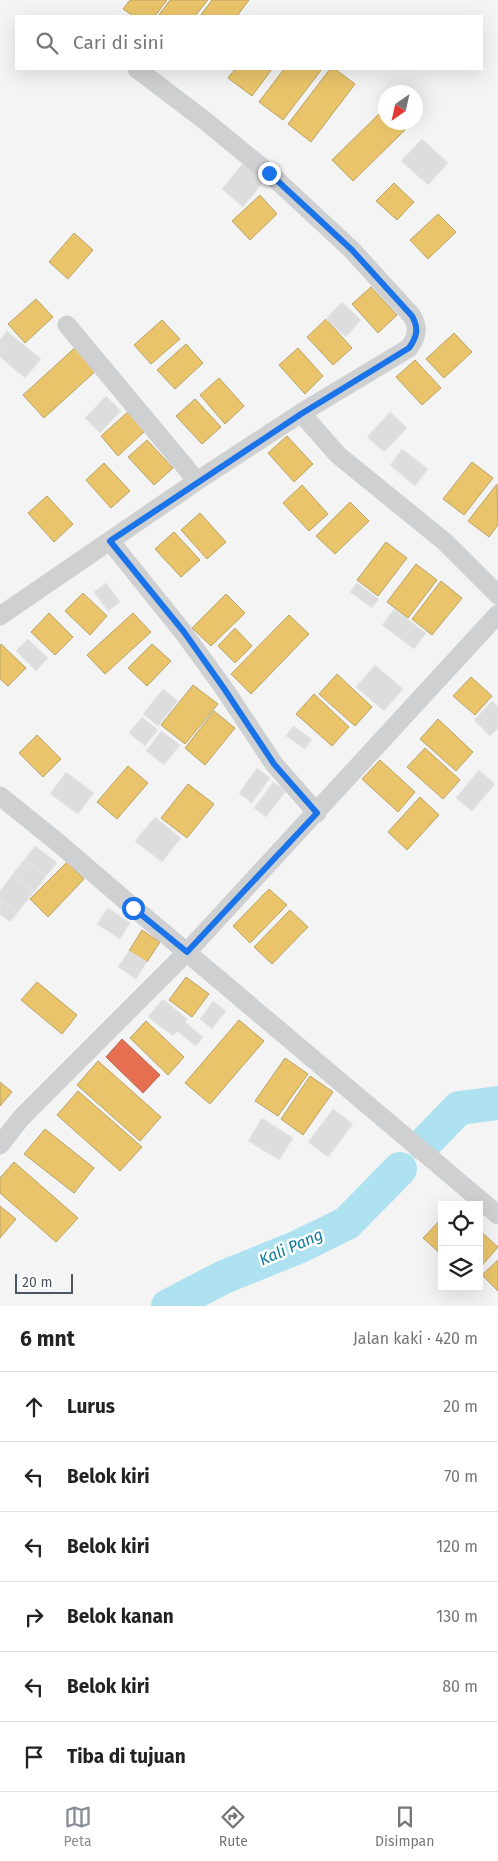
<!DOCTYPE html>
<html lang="id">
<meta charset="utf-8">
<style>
:root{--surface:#fff;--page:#f2f2f2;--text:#222;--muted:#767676;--line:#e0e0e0;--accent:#868d94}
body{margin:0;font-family:"Fira Sans",sans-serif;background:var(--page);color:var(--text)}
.controls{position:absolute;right:15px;bottom:15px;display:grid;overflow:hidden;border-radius:0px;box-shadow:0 5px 20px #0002}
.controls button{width:45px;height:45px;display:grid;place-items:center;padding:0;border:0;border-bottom:1px solid var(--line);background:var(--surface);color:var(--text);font:25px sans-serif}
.compass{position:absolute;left:378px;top:85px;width:45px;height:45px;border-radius:50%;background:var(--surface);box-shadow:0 5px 20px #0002;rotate:214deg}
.scale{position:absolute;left:15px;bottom:12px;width:58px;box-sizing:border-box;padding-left:5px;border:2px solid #4a5661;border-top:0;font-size:14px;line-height:18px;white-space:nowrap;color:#4a5661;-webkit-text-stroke:4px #fff;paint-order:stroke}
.stop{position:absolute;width:15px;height:15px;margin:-11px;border:4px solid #1a73e8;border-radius:50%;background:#fff}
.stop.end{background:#1a73e8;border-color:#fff;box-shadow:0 1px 5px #0008}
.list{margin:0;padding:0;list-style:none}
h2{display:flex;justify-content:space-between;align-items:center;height:65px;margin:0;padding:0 20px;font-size:21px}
h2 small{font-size:16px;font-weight:400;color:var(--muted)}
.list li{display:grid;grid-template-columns:32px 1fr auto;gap:15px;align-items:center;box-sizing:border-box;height:70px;padding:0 20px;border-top:1px solid var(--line)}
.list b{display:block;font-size:19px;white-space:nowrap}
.list em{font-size:16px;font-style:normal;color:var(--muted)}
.icon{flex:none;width:28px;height:28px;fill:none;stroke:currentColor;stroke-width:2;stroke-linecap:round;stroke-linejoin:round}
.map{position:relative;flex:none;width:498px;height:1306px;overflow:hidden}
.search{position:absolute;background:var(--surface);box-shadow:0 5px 20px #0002;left:15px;right:15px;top:15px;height:55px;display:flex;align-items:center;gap:12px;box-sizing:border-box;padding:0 18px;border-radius:0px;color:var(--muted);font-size:19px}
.sheet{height:485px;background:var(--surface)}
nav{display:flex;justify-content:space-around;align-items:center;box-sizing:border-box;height:70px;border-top:1px solid var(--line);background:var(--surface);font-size:14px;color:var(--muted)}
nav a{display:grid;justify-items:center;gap:2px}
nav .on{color:var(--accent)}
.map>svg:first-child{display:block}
.homes{fill:#e9c46a;stroke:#b9a367}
.shops{fill:#e76f51;stroke:#b86856}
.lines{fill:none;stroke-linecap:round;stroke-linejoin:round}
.river{stroke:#aee2f0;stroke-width:34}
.building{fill:#ddddde;stroke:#e5e6e7}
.minor{stroke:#ced0d2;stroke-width:19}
.route{stroke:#1a73e8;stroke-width:6}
.labels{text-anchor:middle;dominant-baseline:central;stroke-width:5;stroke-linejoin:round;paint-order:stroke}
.water-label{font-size:16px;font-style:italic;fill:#0c7c9b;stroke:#fff}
</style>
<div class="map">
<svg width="498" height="1306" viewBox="0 0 498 1306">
<rect width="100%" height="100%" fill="#f4f4f4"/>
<!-- homes -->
<path class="homes" d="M130,0H167L155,16H133L123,9Z
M170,0H208L195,16H158Z
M212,0H249L237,16H200Z
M235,69H272L252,96L228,78Z
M284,69H322L283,120L259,102Z
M330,69H335L355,84L311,142L288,124Z
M384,109L386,122H398L405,130L353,181L332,160Z
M394,183L414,202L397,220L376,201Z
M260,195L277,214L250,240L232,221Z
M438,214L456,232L428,259L410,240Z
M74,233L93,250L68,279L49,262Z
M371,287L397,315L378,333L352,304Z
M36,299L53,317L25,343L8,324Z
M326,319L352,348L333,365L307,337Z
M162,320L180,339L151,364L134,345Z
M454,333L472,352L444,378L426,359Z
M79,344L100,367L44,418L23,395Z
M186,344L203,363L175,389L157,370Z
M298,348L323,376L305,394L279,365Z
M415,360L441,388L422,405L396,377Z
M219,378L244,406L225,424L200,395Z
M195,399L221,427L202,444L176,416Z
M129,411L146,430L118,456L101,436Z
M287,436L313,464L294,482L268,453Z
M147,440L173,468L154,485L128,457Z
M472,462L493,478L464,515L443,499Z
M104,463L130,491L111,508L86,480Z
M497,484L498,525L489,537L468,521Z
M302,485L328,514L309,531L283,503Z
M47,496L73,524L54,542L28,513Z
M350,502L369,521L335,554L316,536Z
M200,513L226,542L207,559L181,530Z
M174,532L200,560L181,577L155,549Z
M386,542L407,558L378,596L357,580Z
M416,564L437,580L408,618L387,602Z
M441,581L462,598L432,635L412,619Z
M83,593L107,616L90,635L65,611Z
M226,594L245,613L211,646L192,628Z
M49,613L73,637L55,655L31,632Z
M133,613L151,632L105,674L87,655Z
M289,615L309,634L251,694L231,674Z
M235,628L252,646L235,663L218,646Z
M1,644L26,668L8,686L0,679V646Z
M152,644L171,661L147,686L128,668Z
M337,674L372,707L355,726L319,694Z
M471,677L492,696L475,715L453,696Z
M193,685L218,704L185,744L161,725Z
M314,694L349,727L332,746L296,714Z
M214,711L235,728L205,765L185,748Z
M438,719L473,752L456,771L420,739Z
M37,735L61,759L43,777L19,753Z
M425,748L460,780L443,799L407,767Z
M380,760L415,792L398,812L362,779Z
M128,766L148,783L117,819L97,802Z
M188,784L214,804L187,838L161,818Z
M420,797L439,815L407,850L388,832Z
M67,862L84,879L48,917L30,899Z
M269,889L287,905L250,943L233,926Z
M290,910L308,927L272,964L254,947Z
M142,930L160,942L147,962L129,951Z
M186,977L209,994L192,1017L169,1000Z
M37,982L77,1015L62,1034L21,1000Z
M239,1020L264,1041L210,1104L185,1083Z
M146,1021L184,1057L168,1075L130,1038Z
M285,1058L308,1074L278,1116L255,1101Z
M98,1061L161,1117L140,1141L77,1085Z
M310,1076L333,1092L303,1135L281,1119Z
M0,1082L12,1092L0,1106Z
M78,1091L142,1147L120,1171L57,1115Z
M45,1129L94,1168L74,1193L24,1154Z
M14,1162L78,1218L56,1242L0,1193V1178Z
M0,1206L16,1219L0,1238Z
M442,1218V1255L423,1238Z
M479,1230L498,1247L479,1269Z
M498,1260V1291L482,1275Z"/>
<!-- shops -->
<path class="shops" d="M122,1039L160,1075L143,1093L106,1057Z"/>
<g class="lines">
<!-- river -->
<path class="river" d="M424,1144L459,1108L498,1103
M168,1306L224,1277L298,1247L347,1223L400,1169"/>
</g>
<!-- building -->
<path class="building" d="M422,139L448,163L428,185L401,161Z
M244,162L266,179L243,207L222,189Z
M342,302L361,320L346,337L326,319Z
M7,331L41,359L25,378L0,357V340Z
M106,396L121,411L100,433L85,418Z
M390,412L407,428L384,452L367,437Z
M402,449L428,469L415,486L390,465Z
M106,583L120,602L108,611L94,592Z
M357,583L379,599L372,608L350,592Z
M394,609L426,633L414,649L382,625Z
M28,639L48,658L36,671L16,651Z
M375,665L403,689L384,711L356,687Z
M163,689L178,701L158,726L143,714Z
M492,701L498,707V728L490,736L474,720Z
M142,717L158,730L145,746L129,733Z
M293,726L312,739L305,749L286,736Z
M161,731L180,745L164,765L146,751Z
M257,768L270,778L252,803L239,793Z
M479,770L495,784L472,811L456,798Z
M66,772L94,793L78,814L50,794Z
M273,782L286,791L266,817L254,808Z
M155,817L181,838L162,862L135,841Z
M35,846L57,863L46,876L24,860Z
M24,860L46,876L34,892L12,875Z
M12,875L34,892L17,913L0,899V891Z
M0,899L17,913L10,922L0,914Z
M108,908L130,923L120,939L97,924Z
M129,951L147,962L136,979L118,967Z
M163,999L187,1019L185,1022L203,1037L196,1046L177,1031L173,1036L148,1017Z
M213,1001L226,1011L212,1029L200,1019Z
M333,1109L353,1124L328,1157L308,1142Z
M262,1118L293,1138L279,1160L248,1141Z"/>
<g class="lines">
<!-- minor -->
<path class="minor" d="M67,325L197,481
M301,413L338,455L445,542L498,595
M110,541L183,632L223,687L274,764L317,813
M0,616L197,481L301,413L409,348C417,337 419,328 412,316L352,250L269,173L204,120L137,69
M0,796L56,841L133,907L498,1215
M0,1145L21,1118L187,952L498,614"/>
</g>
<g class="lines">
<!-- route -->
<path class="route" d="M133,908L187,952L317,813L274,764L223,687L184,632L110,541L301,414L409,348C417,337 419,328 412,316L352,250L269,173"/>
</g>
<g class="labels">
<!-- water labels -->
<g class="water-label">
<text transform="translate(291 1247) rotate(-24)">Kali Pang</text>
</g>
</g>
</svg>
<div class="controls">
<button><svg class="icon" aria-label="locate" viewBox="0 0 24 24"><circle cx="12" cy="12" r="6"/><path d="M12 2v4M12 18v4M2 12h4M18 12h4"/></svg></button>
<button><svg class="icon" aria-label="layers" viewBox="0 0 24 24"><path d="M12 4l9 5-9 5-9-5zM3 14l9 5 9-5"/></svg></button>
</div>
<svg class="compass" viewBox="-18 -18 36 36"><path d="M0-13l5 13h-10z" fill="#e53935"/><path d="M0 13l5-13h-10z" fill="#767676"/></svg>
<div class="scale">20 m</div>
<div class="stop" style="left:133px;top:908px"></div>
<div class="stop end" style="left:269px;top:173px"></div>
<div class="search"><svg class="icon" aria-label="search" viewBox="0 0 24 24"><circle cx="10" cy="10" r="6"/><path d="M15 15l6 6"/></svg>Cari di sini</div>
</div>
<section class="sheet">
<h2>6 mnt<small>Jalan kaki · 420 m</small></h2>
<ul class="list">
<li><svg class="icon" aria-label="ahead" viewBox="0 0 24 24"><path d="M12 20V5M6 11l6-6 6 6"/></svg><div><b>Lurus</b></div><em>20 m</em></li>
<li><svg class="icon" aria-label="left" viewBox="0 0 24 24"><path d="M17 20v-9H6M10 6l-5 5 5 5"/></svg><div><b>Belok kiri</b></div><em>70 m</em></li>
<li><svg class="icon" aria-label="left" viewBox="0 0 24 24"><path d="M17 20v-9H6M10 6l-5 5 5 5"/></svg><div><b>Belok kiri</b></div><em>120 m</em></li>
<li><svg class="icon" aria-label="right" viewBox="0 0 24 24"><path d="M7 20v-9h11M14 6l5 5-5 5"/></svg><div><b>Belok kanan</b></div><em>130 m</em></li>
<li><svg class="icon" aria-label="left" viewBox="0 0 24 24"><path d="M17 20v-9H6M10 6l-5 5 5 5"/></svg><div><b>Belok kiri</b></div><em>80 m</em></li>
<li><svg class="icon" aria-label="arrive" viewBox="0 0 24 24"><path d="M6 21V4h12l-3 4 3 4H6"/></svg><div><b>Tiba di tujuan</b></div></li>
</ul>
</section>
<nav>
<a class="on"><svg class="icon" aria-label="map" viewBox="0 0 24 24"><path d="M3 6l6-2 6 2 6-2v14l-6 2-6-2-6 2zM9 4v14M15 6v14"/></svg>Peta</a>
<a><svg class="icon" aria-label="directions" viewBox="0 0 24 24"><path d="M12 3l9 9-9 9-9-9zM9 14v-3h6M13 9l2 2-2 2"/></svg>Rute</a>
<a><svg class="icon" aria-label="saved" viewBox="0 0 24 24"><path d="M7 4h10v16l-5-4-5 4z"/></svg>Disimpan</a>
</nav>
